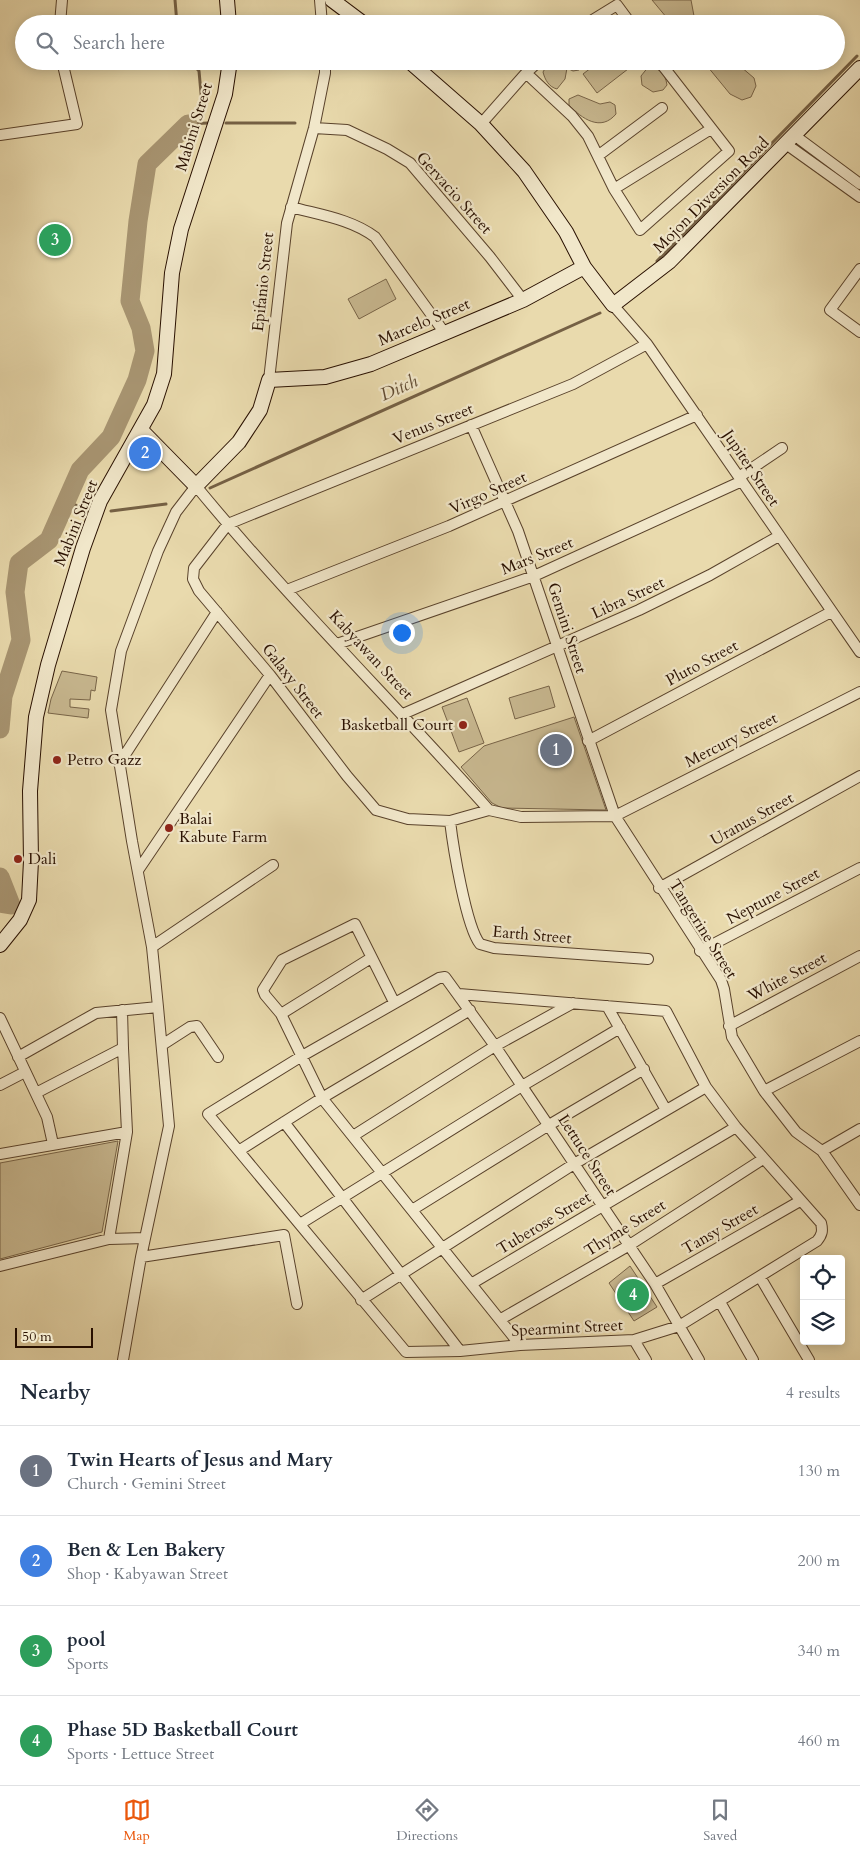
<!DOCTYPE html>
<meta charset="utf-8">
<style>
:root{--surface:#fff;--page:#f2f2f3;--text:#1f2937;--muted:#747a83;--line:#e0e1e3;--accent:#ea580c}
body{margin:0;font-family:Cardo,serif;background:var(--page);color:var(--text)}
.controls{position:absolute;right:15px;bottom:15px;display:grid;overflow:hidden;border-radius:5px;box-shadow:0 2px 12px #0003}
.controls button{width:45px;height:45px;display:grid;place-items:center;padding:0;border:0;border-bottom:1px solid var(--line);background:var(--surface);color:var(--text);font:25px sans-serif}
.scale{position:absolute;left:15px;bottom:12px;width:78px;box-sizing:border-box;padding-left:5px;border:2px solid #291000;border-top:0;font-size:14px;line-height:18px;white-space:nowrap;color:#291000;-webkit-text-stroke:4px #f1e7ca;paint-order:stroke}
.you{position:absolute;left:401px;top:632px;width:18px;height:18px;margin:-12px;border:4px solid #fff;border-radius:50%;background:#1a73e8;box-shadow:0 0 0 8px #1a73e833}
.badge{display:grid;place-items:center;width:32px;height:32px;border-radius:50%;background:var(--accent);color:#fff;font-size:16px;font-weight:700}
.pin{position:absolute;translate:-50% -50%;border:2px solid #fff;box-shadow:0 1px 5px #0006}
.list{margin:0;padding:0;list-style:none}
h2{display:flex;justify-content:space-between;align-items:center;height:65px;margin:0;padding:0 20px;font-size:21px}
h2 small{font-size:16px;font-weight:400;color:var(--muted)}
.list li{display:grid;grid-template-columns:32px 1fr auto;gap:15px;align-items:center;box-sizing:border-box;height:90px;padding:0 20px;border-top:1px solid var(--line)}
.list b{display:block;font-size:19px;white-space:nowrap}
.list p{margin:0;font-size:16px;white-space:nowrap;color:var(--muted)}
.list em{font-size:16px;font-style:normal;color:var(--muted)}
.icon{flex:none;width:28px;height:28px;fill:none;stroke:currentColor;stroke-width:2;stroke-linecap:round;stroke-linejoin:round}
.map{position:relative;flex:none;width:860px;height:1360px;overflow:hidden}
.search{position:absolute;background:var(--surface);box-shadow:0 2px 12px #0003;left:15px;right:15px;top:15px;height:55px;display:flex;align-items:center;gap:12px;box-sizing:border-box;padding:0 18px;border-radius:28px;color:var(--muted);font-size:19px}
.sheet{height:425px;background:var(--surface)}
nav{display:flex;justify-content:space-around;align-items:center;box-sizing:border-box;height:70px;border-top:1px solid var(--line);background:var(--surface);font-size:14px;color:var(--muted)}
nav a{display:grid;justify-items:center;gap:2px}
nav .on{color:var(--accent)}
.map>svg:first-child{display:block}
.green{fill:#c8b890;stroke:#786448}
.water{fill:#a89572;stroke:#756044}
.lines{fill:none;stroke-linecap:round;stroke-linejoin:round}
.stream{stroke:#756044;stroke-width:3}
.river{stroke:#a89572;stroke-width:19}
.street-casing{stroke:#59422b;stroke-width:12}
.secondary-casing{stroke:#291000;stroke-width:16}
.street{stroke:#f1e7ca;stroke-width:10}
.secondary{stroke:#f1e7ca;stroke-width:14}
.poi-dot{fill:#8f2418;stroke:#f1e7ca;stroke-width:2}
.labels{text-anchor:middle;dominant-baseline:central;stroke-width:4.5;stroke-linejoin:round;paint-order:stroke}
.street-label{font-size:16px;fill:#291000;stroke:#f1e7ca}
.poi-label{font-size:16px;fill:#291000;stroke:#f1e7ca;text-anchor:start}
.water-label{font-size:18px;font-style:italic;fill:#624c33;stroke:#f1e7ca}
</style>
<div class="map">
<svg width="860" height="1360" viewBox="0 0 860 1360">
<rect width="100%" height="100%" fill="#e9daad"/>
<filter id="stains"><feTurbulence type="fractalNoise" baseFrequency=".004" numOctaves="4"/><feColorMatrix values="0 0 0 0 .2 0 0 0 0 .09 0 0 0 0 .02 0 0 0 .5 -.17"/></filter>
<radialGradient id="worn" r=".72"><stop offset=".6" stop-color="#630" stop-opacity="0"/><stop offset="1" stop-color="#630" stop-opacity=".3"/></radialGradient>
<!-- green -->
<path class="green" d="M652,0H691L694,16L700,24H672Z
M767,17L779,19L786,24H754L759,18Z
M555,61H586L579,70L573,71L567,68L565,79L557,89C549,87 545,80 543,72L546,67Z
M600,61H622L628,69L597,93L583,74Z
M703,61H734L754,78L756,86L751,97L742,100L730,94Z
M649,66C661,70 665,73 667,85L663,90L653,92L642,85L641,76Z
M578,95L600,104L610,102L615,105L616,114C601,132 582,119 569,105V99Z
M386,279L396,299L359,319L348,299Z
M62,671L97,677L95,691L91,690L90,700L70,699V707L89,709L88,718L48,713L51,699Z
M549,686L555,707L515,719L509,698Z
M467,698L484,743L459,752L442,707Z
M574,717L606,810L502,808L492,803L461,767L484,746Z
M118,1141L102,1232L0,1259V1163Z
M630,1266L657,1307L634,1321L609,1283Z"/>
<!-- water -->
<path class="water" d="M51,223L66,226L60,256L44,253Z"/>
<g class="lines">
<!-- stream -->
<path class="stream" d="M175,0L177,24
M226,123H295
M188,124L202,104L199,71L190,61
M188,124L208,123
M657,261L857,56
M210,488L600,313
M66,502L87,509
M111,511L166,504"/>
<!-- river -->
<path class="river" d="M0,729L3,696L21,640L15,592L19,563L49,540L80,470L111,437L137,380L145,351L141,328L130,301L138,221L147,164L188,124
M0,877L11,905L0,903"/>
<defs>
<path id="street" d="M320,0L322,24
M60,24L62,0
M586,24L617,5L631,24
M526,73L572,116L588,136L614,189L640,230L729,151L659,61
M481,124L526,73L539,61
M314,128L347,130L387,149L410,163L490,257L523,300
M0,135L77,124L62,61
M794,135L860,184
M786,144L860,197
M599,155L662,108
M614,189L711,129
M291,207C320,215 351,219 375,237L444,332
M860,269L830,310L860,332
M613,305L647,344L860,652
M269,380L287,223L314,128L325,73V61
M471,425L518,531L615,816L721,980L724,989L732,1037L764,1091L796,1132L822,1151L860,1205
M739,477L782,448
M287,590L449,526L697,415
M337,644L534,576L742,481
M403,714L639,610L710,575L779,536
M588,741L831,612
M119,764L217,612
M489,810L450,821L408,819L376,810L347,776L270,675L199,591L193,579L194,568L228,524L573,384L647,344
M450,821C453,846 466,927 480,944L494,948L648,959
M139,869L270,675
M659,888L860,776
M152,947L132,841L111,710L121,651L158,551L176,512L196,486C288,598 392,701 489,810L521,817L615,816L860,692
M700,951L860,868
M459,994L666,1011L706,1087L736,1127L821,1223C823,1231 822,1235 817,1241L679,1326L634,1340L520,1345L460,1351L406,1352L208,1114L302,1056L439,978L445,977L495,1046L655,1284L699,1360
M394,1002L355,924L282,960L263,990L265,995L281,1014L322,1098L520,1345
M607,1006L666,1110
M122,1010L123,1048
M281,1014L371,958
M0,1018L47,1117L53,1144
M729,1026L860,956
M162,1045L190,1027L197,1026L218,1057
M18,1057L96,1013L158,1007L152,947L273,865
M0,1085L25,1072
M764,1091L860,1041
M284,1122L460,1351
M353,1136L495,1046L573,1003
M240,1150L322,1098L470,1010
M822,1151L860,1129
M0,1154L127,1132
M412,1210L549,1125L644,1069
M300,1224L522,1086L620,1028
M109,1239L145,1238
M141,1257L284,1235L297,1304
M0,1266L109,1239L127,1132L123,1048L36,1093
M760,1277L809,1360
M471,1284L736,1127
M655,1284L800,1201
M361,1300L574,1164L706,1087
M720,1302L753,1360
M501,1319L628,1246L763,1159
M634,1340L646,1360
M123,1360L141,1257L169,1126L158,1007"/>
<path id="secondary" d="M227,0L229,24
M332,0L364,24
M409,61L481,124L524,171L566,232L584,267L613,305L669,262L860,68
M142,431L196,486L239,442L260,410L269,380L325,377L371,364L523,300L584,267
M0,945L20,920L29,900L31,861L30,791L36,717L48,665L83,548L100,501L154,405L164,374L172,273L181,229L225,94L230,61"/>
</defs>
<!-- street casing -->
<use href="#street" class="street-casing"/>
<!-- secondary casing -->
<use href="#secondary" class="secondary-casing"/>
<!-- street -->
<use href="#street" class="street"/>
<!-- secondary -->
<use href="#secondary" class="secondary"/>
</g>
<!-- markers -->
<g class="poi-dot">
<circle cx="463" cy="725" r="5"/>
<circle cx="57" cy="760" r="5"/>
<circle cx="169" cy="828" r="5"/>
<circle cx="18" cy="859" r="5"/>
</g>
<g class="labels">
<!-- street labels -->
<g class="street-label">
<text transform="translate(194 127) rotate(-73)">Mabini Street</text>
<text transform="translate(454 193) rotate(48)">Gervacio Street</text>
<text transform="translate(711 195) rotate(-45)">Mojon Diversion Road</text>
<text transform="translate(263 282) rotate(-84)">Epifanio Street</text>
<text transform="translate(424 322) rotate(-23)">Marcelo Street</text>
<text transform="translate(433 424) rotate(-22)">Venus Street</text>
<text transform="translate(751 468) rotate(56)">Jupiter Street</text>
<text transform="translate(488 493) rotate(-24)">Virgo Street</text>
<text transform="translate(76 523) rotate(-68)">Mabini Street</text>
<text transform="translate(537 556) rotate(-22)">Mars Street</text>
<text transform="translate(628 598) rotate(-25)">Libra Street</text>
<text transform="translate(567 628) rotate(72)">Gemini Street</text>
<text transform="translate(371 655) rotate(47)">Kabyawan Street</text>
<text transform="translate(702 663) rotate(-28)">Pluto Street</text>
<text transform="translate(293 681) rotate(52)">Galaxy Street</text>
<text transform="translate(731 740) rotate(-27)">Mercury Street</text>
<text transform="translate(752 819) rotate(-29)">Uranus Street</text>
<text transform="translate(773 896) rotate(-28)">Neptune Street</text>
<text transform="translate(703 929) rotate(58)">Tangerine Street</text>
<text transform="translate(532 935) rotate(5)">Earth Street</text>
<text transform="translate(787 977) rotate(-28)">White Street</text>
<text transform="translate(587 1155) rotate(57)">Lettuce Street</text>
<text transform="translate(544 1223) rotate(-31)">Tuberose Street</text>
<text transform="translate(625 1228) rotate(-32)">Thyme Street</text>
<text transform="translate(720 1229) rotate(-30)">Tansy Street</text>
<text transform="translate(567 1328) rotate(-3)">Spearmint Street</text>
</g>
<!-- poi labels -->
<g class="poi-label">
<text x="453" y="725" text-anchor="end">Basketball Court</text>
<text x="67" y="760">Petro Gazz</text>
<text x="179" y="819">Balai<tspan x="179" dy="18">Kabute Farm</tspan></text>
<text x="28" y="859">Dali</text>
</g>
<!-- water labels -->
<g class="water-label">
<text transform="translate(399 388) rotate(-24)">Ditch</text>
</g>
</g>
<rect width="100%" height="100%" filter="url(#stains)"/>
<rect width="100%" height="100%" fill="url(#worn)"/>
</svg>
<div class="controls">
<button><svg class="icon" aria-label="locate" viewBox="0 0 24 24"><circle cx="12" cy="12" r="6"/><path d="M12 2v4M12 18v4M2 12h4M18 12h4"/></svg></button>
<button><svg class="icon" aria-label="layers" viewBox="0 0 24 24"><path d="M12 4l9 5-9 5-9-5zM3 14l9 5 9-5"/></svg></button>
</div>
<div class="scale">50 m</div>
<div class="you"></div>
<div class="pin badge" style="left:556px;top:750px;background:#6b7280">1</div>
<div class="pin badge" style="left:145px;top:453px;background:#3f7fe0">2</div>
<div class="pin badge" style="left:55px;top:240px;background:#2e9e5b">3</div>
<div class="pin badge" style="left:633px;top:1295px;background:#2e9e5b">4</div>
<div class="search"><svg class="icon" aria-label="search" viewBox="0 0 24 24"><circle cx="10" cy="10" r="6"/><path d="M15 15l6 6"/></svg>Search here</div>
</div>
<section class="sheet">
<h2>Nearby<small>4 results</small></h2>
<ul class="list">
<li><span class="badge" style="background:#6b7280">1</span><div><b>Twin Hearts of Jesus and Mary</b><p>Church · Gemini Street</p></div><em>130 m</em></li>
<li><span class="badge" style="background:#3f7fe0">2</span><div><b>Ben &amp; Len Bakery</b><p>Shop · Kabyawan Street</p></div><em>200 m</em></li>
<li><span class="badge" style="background:#2e9e5b">3</span><div><b>pool</b><p>Sports</p></div><em>340 m</em></li>
<li><span class="badge" style="background:#2e9e5b">4</span><div><b>Phase 5D Basketball Court</b><p>Sports · Lettuce Street</p></div><em>460 m</em></li>
</ul>
</section>
<nav>
<a class="on"><svg class="icon" aria-label="map" viewBox="0 0 24 24"><path d="M3 6l6-2 6 2 6-2v14l-6 2-6-2-6 2zM9 4v14M15 6v14"/></svg>Map</a>
<a><svg class="icon" aria-label="directions" viewBox="0 0 24 24"><path d="M12 3l9 9-9 9-9-9zM9 14v-3h6M13 9l2 2-2 2"/></svg>Directions</a>
<a><svg class="icon" aria-label="saved" viewBox="0 0 24 24"><path d="M7 4h10v16l-5-4-5 4z"/></svg>Saved</a>
</nav>
